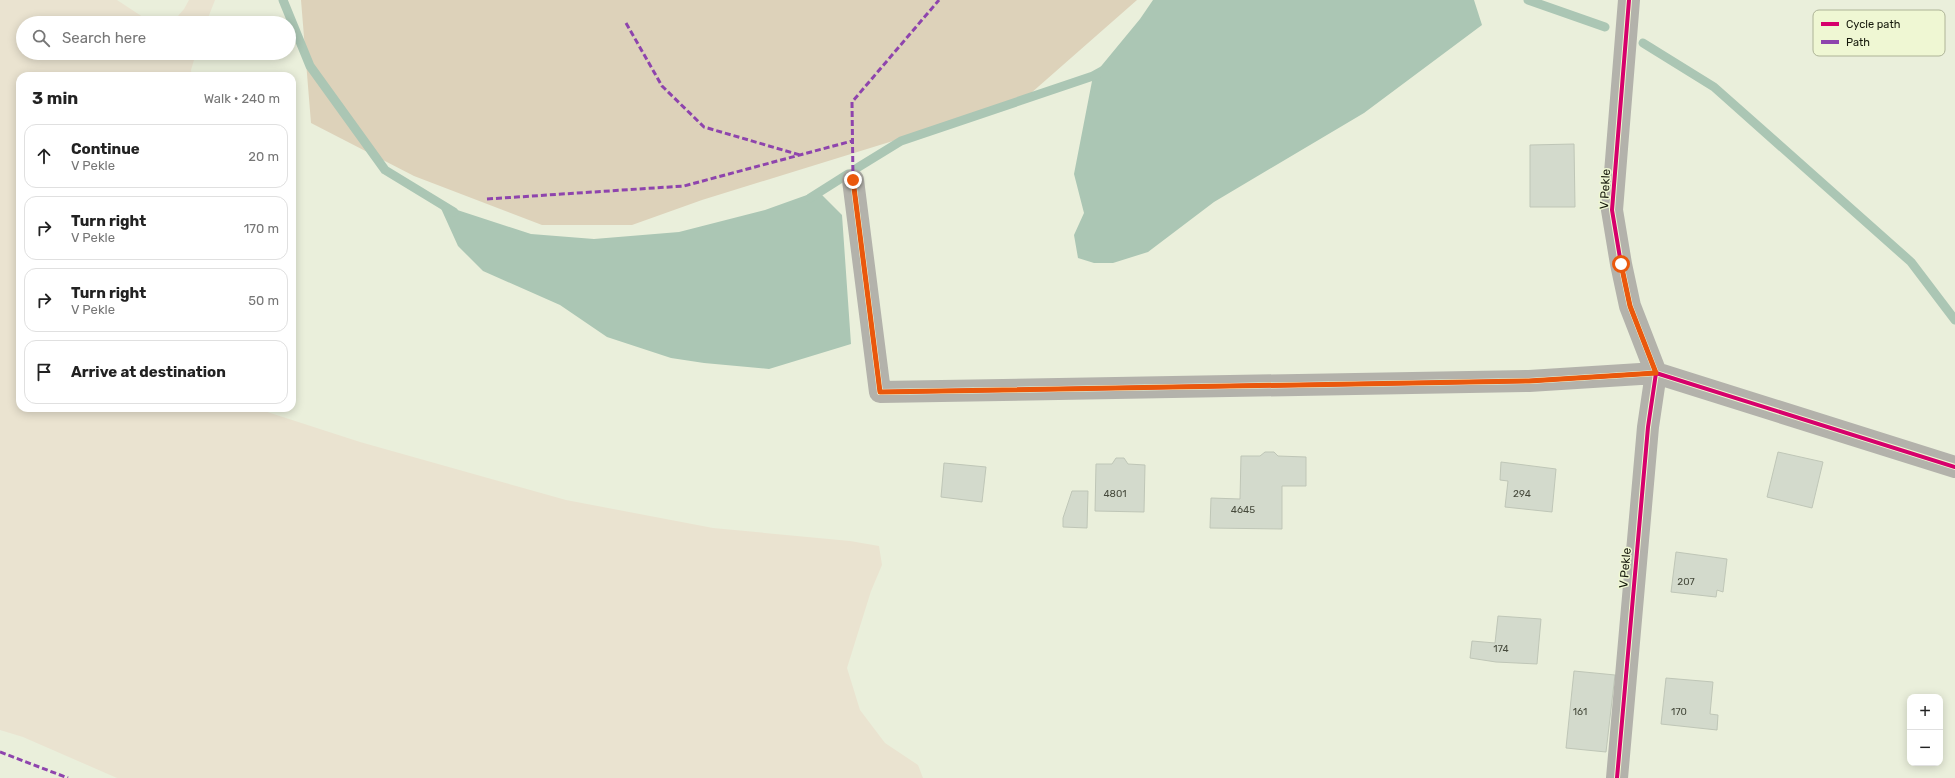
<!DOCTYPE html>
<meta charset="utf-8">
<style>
:root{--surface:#fff;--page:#f6f6f6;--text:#222;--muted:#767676;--line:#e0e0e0}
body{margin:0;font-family:Rubik,sans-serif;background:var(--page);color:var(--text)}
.controls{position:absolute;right:12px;bottom:12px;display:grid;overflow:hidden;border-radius:8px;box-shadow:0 2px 10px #0003}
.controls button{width:36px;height:36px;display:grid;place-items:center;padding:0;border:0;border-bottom:1px solid var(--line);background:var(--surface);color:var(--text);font:20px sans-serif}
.stop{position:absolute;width:12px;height:12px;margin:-9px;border:3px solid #ea580c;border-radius:50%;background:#fff}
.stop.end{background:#ea580c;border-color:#fff;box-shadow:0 1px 4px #0008}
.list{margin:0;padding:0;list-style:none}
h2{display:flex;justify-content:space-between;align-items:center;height:52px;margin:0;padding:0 16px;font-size:17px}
h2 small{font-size:13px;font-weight:400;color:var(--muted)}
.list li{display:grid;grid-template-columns:26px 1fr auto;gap:12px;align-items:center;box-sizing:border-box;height:64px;margin:0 8px 8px;padding:0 8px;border:1px solid var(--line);border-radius:12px}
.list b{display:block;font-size:15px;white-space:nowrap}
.list p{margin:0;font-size:13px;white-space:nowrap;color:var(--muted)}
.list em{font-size:13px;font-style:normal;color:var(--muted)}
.icon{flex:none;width:22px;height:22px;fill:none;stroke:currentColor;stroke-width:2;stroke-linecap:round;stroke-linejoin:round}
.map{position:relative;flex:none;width:1955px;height:778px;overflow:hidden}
.search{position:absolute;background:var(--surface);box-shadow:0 2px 10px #0003;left:16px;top:16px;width:280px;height:44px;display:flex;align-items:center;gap:10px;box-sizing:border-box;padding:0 14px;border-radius:22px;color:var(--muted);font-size:15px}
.panel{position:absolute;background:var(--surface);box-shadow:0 2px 10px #0003;left:16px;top:72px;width:280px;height:340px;border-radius:12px}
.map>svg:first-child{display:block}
.green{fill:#eae3d0}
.forest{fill:#ddd2ba}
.water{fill:#abc6b4}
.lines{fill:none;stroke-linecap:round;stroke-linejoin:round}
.stream{stroke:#abc6b4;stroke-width:9}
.building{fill:#d3dacc;stroke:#bfc6b7}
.minor{stroke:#b3b2ab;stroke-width:22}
.quiet{stroke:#8e44ad;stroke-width:3;stroke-dasharray:6 3;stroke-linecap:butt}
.cycleway-casing{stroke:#eff7d3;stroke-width:6}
.cycleway{stroke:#d6006c;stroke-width:4}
.route{stroke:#ea580c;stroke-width:5}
.labels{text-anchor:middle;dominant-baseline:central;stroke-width:3;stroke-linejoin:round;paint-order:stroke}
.number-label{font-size:10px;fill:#464a3c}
.street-label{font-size:12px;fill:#15180b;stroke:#eff7d3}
.key{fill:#eff7d3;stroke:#aeb497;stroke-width:1}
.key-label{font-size:11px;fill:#15180b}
</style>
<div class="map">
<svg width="1955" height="778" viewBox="0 0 1955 778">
<rect width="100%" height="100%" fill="#eaefdb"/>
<!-- green -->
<path class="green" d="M0,0H117L152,23H23V53H196L191,70L192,76H20V408H255L360,442L566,500L713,528L850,541L879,546L882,565L871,591L847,668L860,710L885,743L918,765L923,778H117L23,737L0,730Z
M189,0H215L206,23H172L184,9Z"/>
<!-- forest -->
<path class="forest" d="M301,0H1137L1022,101L702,200L632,225H542L414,176L311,123Z"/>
<!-- water -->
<path class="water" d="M1153,0H1474L1482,25L1364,113L1214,202L1148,252L1113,263H1094L1078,258L1074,235L1084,213L1074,174L1093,76L1140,19Z
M818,191L842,215L851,344L769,369L704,363L671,358L607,337L560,305L483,271L458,246L439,204L531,234L594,239L679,232L765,210Z"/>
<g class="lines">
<!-- stream -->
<path class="stream" d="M283,0L310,66L385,170L454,212
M1528,0L1605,27
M1643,43L1714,87L1911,262L1955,320
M857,168L901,141L1093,76L1104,70
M810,198L848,174"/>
</g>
<!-- building -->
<path class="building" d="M1574,144L1575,207H1530V145Z
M1265,452H1274L1278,456L1306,457V486H1282V529L1210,528L1211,498L1240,499L1241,456H1260Z
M1778,452L1823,462L1812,508L1767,497Z
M1116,458H1124L1128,464L1145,465L1144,512L1095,511L1096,464H1112Z
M1501,462L1556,469L1552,512L1505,507L1508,481L1500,480Z
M944,463L986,467L982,502L941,497Z
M1072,491H1088L1087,528L1063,527V518Z
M1676,552L1727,559L1723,592L1717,590L1716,597L1671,592Z
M1498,616L1541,619L1537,664L1496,662L1470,658L1472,641L1495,643Z
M1574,671L1615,675L1606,752L1566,748Z
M1666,678L1713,682L1710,714L1718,715L1717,730L1661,724Z"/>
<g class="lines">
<!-- minor -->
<path class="minor" d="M853,180L880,392L1529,381L1656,373L1955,467
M1617,778L1648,427L1656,373L1630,306L1621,264L1612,210L1629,0"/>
<!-- quiet -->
<path class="quiet" d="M626,23L662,86L704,127L800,155
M853,180L852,102L939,0
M487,199L684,186L852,141
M0,752L68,778"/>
<defs>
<path id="cycleway" d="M853,180L880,392L1529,381L1656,373L1955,467
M1617,778L1648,427L1656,373L1630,306L1621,264L1612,210L1629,0"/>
</defs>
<!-- cycleway casing -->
<use href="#cycleway" class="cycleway-casing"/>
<!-- cycleway -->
<use href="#cycleway" class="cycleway"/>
</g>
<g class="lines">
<!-- route -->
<path class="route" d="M853,180L880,392L1529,381L1656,373L1630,306L1621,264"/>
</g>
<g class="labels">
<!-- number labels -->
<g class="number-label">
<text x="1115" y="494">4801</text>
<text x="1522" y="494">294</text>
<text x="1243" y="510">4645</text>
<text x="1686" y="582">207</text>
<text x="1501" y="649">174</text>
<text x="1580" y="712">161</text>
<text x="1679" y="712">170</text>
</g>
<!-- street labels -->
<g class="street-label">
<text transform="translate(1605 189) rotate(-87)">V Pekle</text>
<text transform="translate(1625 568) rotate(-85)">V Pekle</text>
</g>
</g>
<!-- legend -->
<rect x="1813" y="10" width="132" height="46" rx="6" class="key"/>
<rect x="1821" y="22" width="18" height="4" fill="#d6006c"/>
<rect x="1821" y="40" width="18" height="4" fill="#8e44ad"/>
<g class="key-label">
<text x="1846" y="28">Cycle path</text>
<text x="1846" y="46">Path</text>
</g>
</svg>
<div class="controls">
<button>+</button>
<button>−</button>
</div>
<div class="stop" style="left:1621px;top:264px"></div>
<div class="stop end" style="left:853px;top:180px"></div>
<div class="search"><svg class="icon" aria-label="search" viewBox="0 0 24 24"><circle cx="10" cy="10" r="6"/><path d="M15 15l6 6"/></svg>Search here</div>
<section class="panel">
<h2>3 min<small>Walk · 240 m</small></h2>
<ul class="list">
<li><svg class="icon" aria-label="ahead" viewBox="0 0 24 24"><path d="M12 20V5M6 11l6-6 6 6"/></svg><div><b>Continue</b><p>V Pekle</p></div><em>20 m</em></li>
<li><svg class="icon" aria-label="right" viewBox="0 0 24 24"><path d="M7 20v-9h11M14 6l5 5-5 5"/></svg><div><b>Turn right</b><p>V Pekle</p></div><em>170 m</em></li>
<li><svg class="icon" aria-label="right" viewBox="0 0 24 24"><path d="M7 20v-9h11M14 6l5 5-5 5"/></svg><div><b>Turn right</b><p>V Pekle</p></div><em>50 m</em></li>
<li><svg class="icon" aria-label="arrive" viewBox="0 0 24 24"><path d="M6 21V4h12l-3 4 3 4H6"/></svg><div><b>Arrive at destination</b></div></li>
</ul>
</section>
</div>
